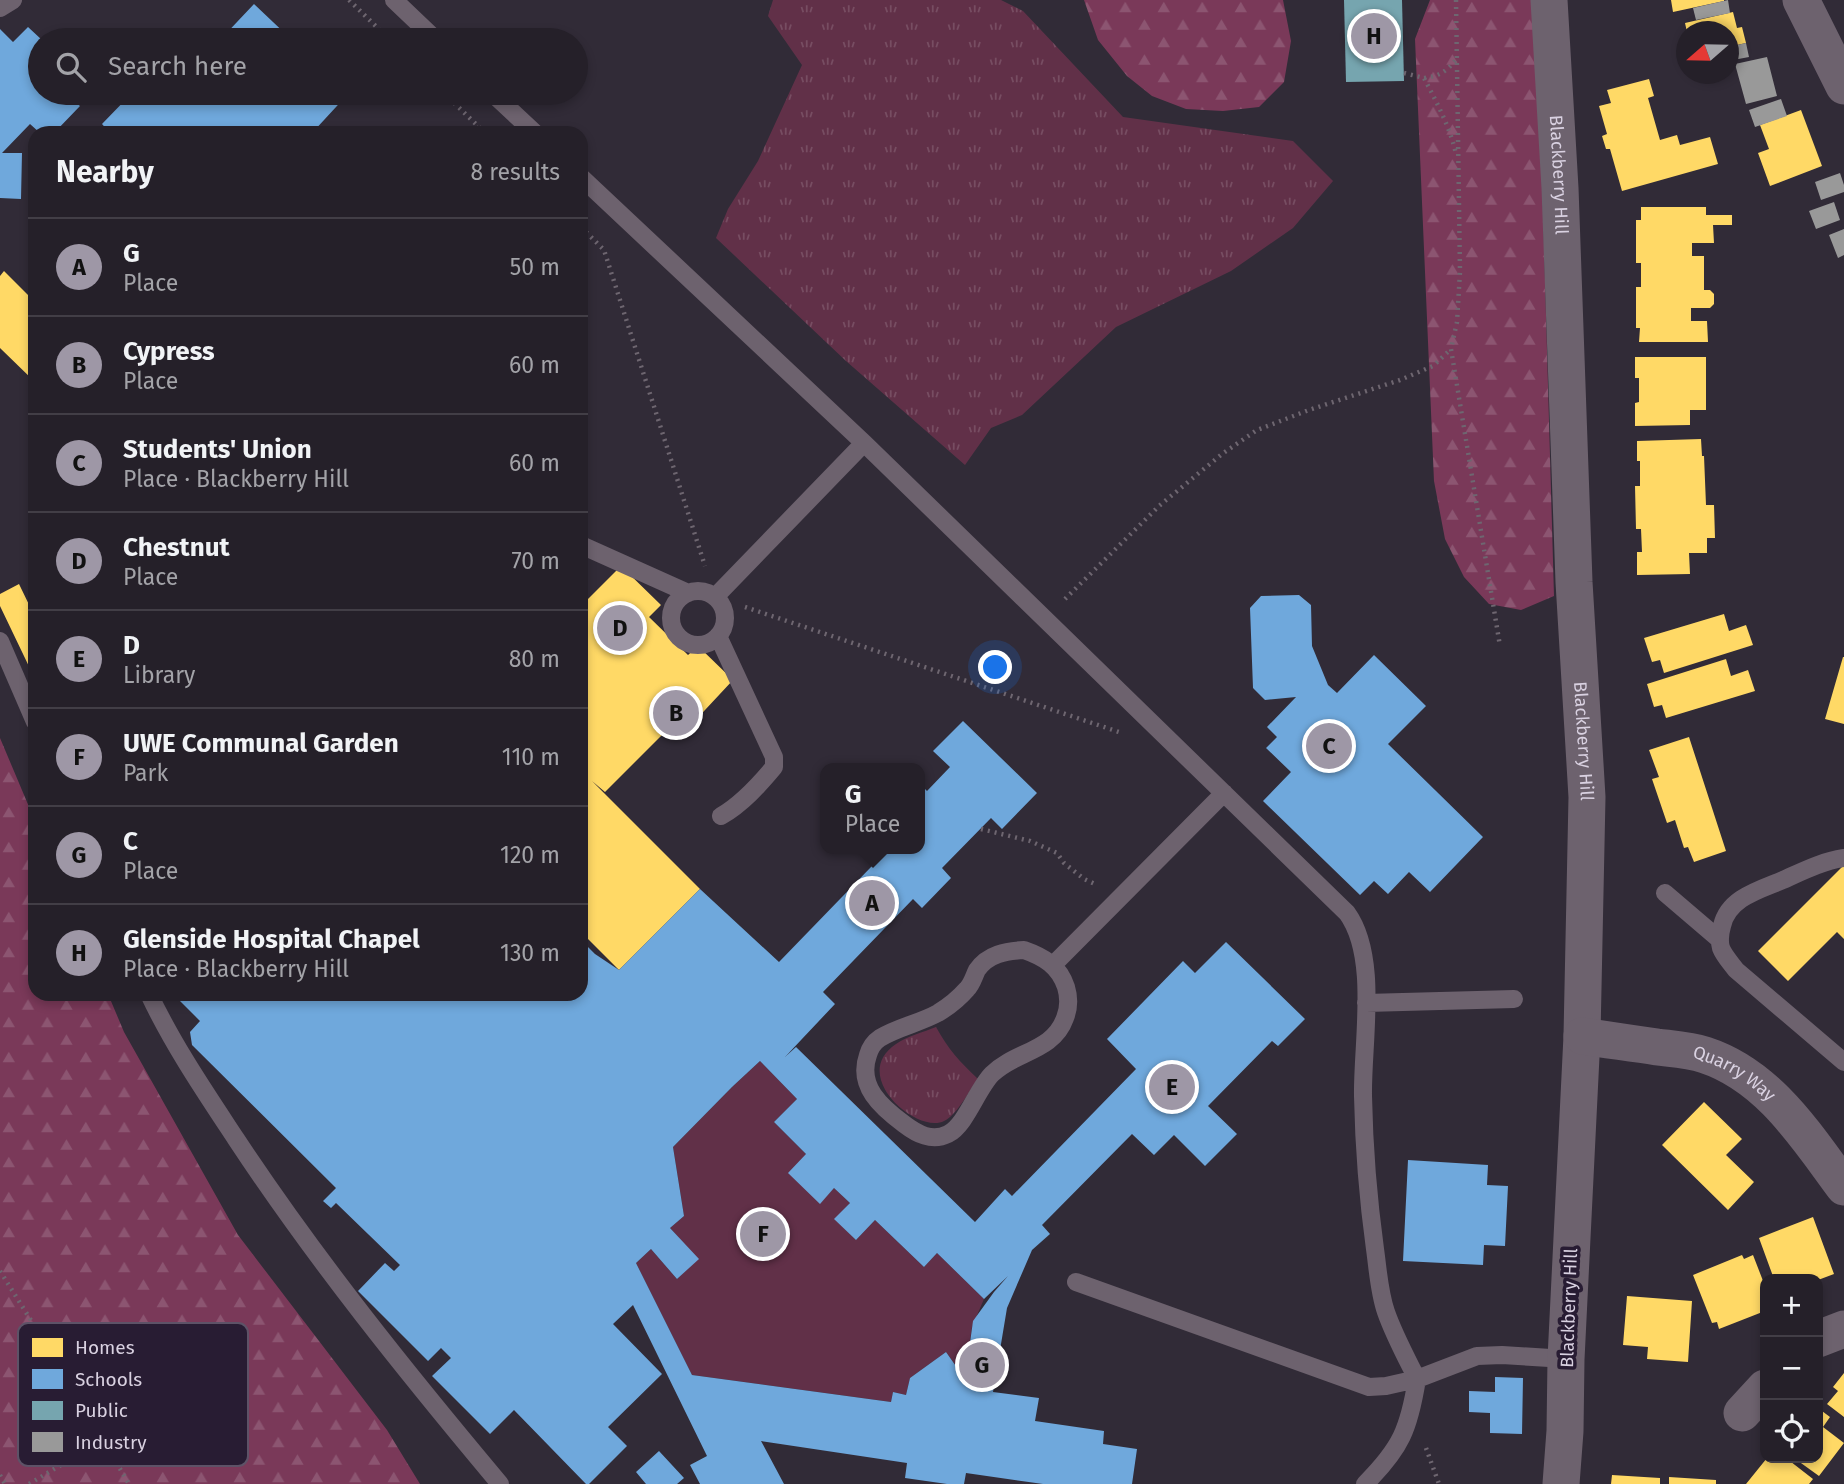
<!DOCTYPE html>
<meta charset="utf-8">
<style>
:root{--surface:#252029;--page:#312d35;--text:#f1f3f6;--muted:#a3a3a8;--line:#423e46;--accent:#9e97a6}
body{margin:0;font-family:"Fira Sans",sans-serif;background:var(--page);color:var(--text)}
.controls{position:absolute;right:21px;bottom:21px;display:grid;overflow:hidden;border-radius:14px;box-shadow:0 4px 10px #0003}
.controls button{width:63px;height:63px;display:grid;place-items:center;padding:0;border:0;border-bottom:2px solid var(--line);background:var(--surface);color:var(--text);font:35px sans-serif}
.compass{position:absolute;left:1676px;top:21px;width:63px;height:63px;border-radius:50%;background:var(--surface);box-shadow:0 4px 10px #0003;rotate:250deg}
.you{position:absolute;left:996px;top:668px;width:24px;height:24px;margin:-18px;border:5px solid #fff;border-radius:50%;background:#1a73e8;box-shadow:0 0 0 10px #1a73e833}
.badge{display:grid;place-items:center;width:46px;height:46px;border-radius:50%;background:var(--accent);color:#111;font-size:23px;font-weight:700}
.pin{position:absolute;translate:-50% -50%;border:4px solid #fff;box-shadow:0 2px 7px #0006}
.popup{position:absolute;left:820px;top:763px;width:105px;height:91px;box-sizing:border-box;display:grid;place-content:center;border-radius:14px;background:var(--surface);filter:drop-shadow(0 2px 5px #0005);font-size:23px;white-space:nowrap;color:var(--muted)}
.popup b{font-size:26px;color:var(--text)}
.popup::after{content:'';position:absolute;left:50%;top:100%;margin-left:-14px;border:14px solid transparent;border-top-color:var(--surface)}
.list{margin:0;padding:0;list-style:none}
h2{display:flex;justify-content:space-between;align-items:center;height:91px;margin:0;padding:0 28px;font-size:30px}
h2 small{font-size:23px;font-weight:400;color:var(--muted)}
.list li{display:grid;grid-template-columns:46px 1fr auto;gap:21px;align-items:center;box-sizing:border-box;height:98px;padding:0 28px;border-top:2px solid var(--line)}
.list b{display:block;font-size:26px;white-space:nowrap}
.list p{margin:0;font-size:23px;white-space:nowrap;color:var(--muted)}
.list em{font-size:23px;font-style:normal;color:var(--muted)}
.icon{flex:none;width:38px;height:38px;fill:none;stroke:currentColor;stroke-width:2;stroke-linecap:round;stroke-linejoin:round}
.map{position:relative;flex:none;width:1844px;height:1484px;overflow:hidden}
.search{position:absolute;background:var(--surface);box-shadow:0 4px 10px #0003;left:28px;top:28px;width:560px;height:77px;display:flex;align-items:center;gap:18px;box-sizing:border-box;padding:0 24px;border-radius:38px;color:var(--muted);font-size:26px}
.panel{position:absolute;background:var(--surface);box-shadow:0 4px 10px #0003;left:28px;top:126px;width:560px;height:875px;border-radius:21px}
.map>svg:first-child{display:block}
.grass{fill:url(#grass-tufts)}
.forest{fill:url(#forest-firs)}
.green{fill:#613048}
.homes{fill:#ffd966}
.schools{fill:#6fa8dc;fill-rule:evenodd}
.public{fill:#76a5af}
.industry{fill:#999}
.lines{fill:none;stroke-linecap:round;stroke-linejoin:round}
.path{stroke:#6e6670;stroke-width:4.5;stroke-dasharray:2 5;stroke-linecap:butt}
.service{stroke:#6d626e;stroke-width:18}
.minor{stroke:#6d626e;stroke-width:37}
.labels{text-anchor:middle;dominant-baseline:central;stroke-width:7;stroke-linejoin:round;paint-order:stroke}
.street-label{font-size:18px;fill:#d9d1e1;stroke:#281c33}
.key{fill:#281c33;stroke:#5d5267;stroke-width:2}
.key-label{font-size:19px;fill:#d9d1e1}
</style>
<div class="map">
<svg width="1844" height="1484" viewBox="0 0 1844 1484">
<defs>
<pattern id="grass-tufts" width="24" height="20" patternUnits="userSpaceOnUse" patternTransform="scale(1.75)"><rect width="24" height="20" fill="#613048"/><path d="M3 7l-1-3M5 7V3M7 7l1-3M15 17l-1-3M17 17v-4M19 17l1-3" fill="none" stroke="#774d62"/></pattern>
<pattern id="forest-firs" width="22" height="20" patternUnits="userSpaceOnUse" patternTransform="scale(1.75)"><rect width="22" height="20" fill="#7a3959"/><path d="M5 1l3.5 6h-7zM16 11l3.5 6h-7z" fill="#8c5571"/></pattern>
</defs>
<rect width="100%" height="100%" fill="#312b37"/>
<!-- grass -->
<path class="grass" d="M773,0H1001L1023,11L1123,117L1293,141L1333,181L1293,228L1231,271L1116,327L1022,415L991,428L965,465L846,361L716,238L728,209L758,161L802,65L768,16Z
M936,1027C948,1049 960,1062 978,1079C969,1091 957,1115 944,1121C918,1135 848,1076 896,1044C907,1036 924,1032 936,1027Z"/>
<!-- forest -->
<path class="forest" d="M1084,0H1283L1291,41L1284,82L1259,107L1223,111L1186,109L1152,96L1127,76L1098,40Z
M1430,0H1537L1554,596L1521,610L1489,604L1464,577L1445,539L1434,481L1415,39Z
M0,738L35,821V994H108L124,1032L238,1235L387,1430L420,1484H0Z"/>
<!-- green -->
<path class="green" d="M760,1061L797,1099L774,1122L806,1154L820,1203L834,1188L850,1203L835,1219L856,1240L875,1220L924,1267L937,1253L984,1299L972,1327L965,1379L946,1352L910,1378L906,1395L893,1392L891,1402L692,1375L636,1263L651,1249L677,1279L698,1259L670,1228L684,1216L673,1147L732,1087Z"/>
<!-- homes -->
<path class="homes" d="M1671,0H1724V1L1673,12Z
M1733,12L1737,28L1742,27L1746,43L1728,47V32H1687L1685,23Z
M1649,79L1654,96L1648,98L1660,140L1677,135L1680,145L1710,137L1718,164L1622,191L1610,149H1606L1602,136L1607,134L1599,106L1611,103L1607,90Z
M1801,110L1822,166L1770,186L1758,153L1769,149L1760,125Z
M1641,207H1706V215H1732V225H1713L1714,243H1692V256H1704V290H1710L1714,294V304L1710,308H1691V321H1707L1708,342H1639L1640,328H1636V287H1641V263H1636V220H1641Z
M4,271L28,295L35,288V382L0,348V276Z
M1635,357H1706V410H1690V425L1635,426V403L1639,402V378H1635Z
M1701,439L1702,456H1704L1706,505H1714L1715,538H1707V553H1689L1690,574L1637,575V552H1642L1641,529H1636L1635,486H1640V461H1637V441Z
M621,566L661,605L649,617L688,655L698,646L733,680L677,740L667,730L605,792L592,781L700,889L619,970L581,932V652L585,648L581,644V606Z
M19,584L35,617V679L0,606V594Z
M1724,614L1729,631L1746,625L1753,645L1664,673L1660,660L1652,662L1644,638Z
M1843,657H1844V724L1825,719Z
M1726,659L1731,676L1748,670L1755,691L1666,718L1662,705L1654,707L1647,684Z
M1689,737L1726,851L1694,862L1688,847L1684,848L1675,820L1667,823L1652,779L1659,777L1649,750Z
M1844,865V939L1837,932L1788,981L1758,951Z
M1704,1102L1742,1139L1726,1155L1754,1182L1728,1210L1662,1145Z
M1813,1217L1834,1274L1818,1280L1774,1279L1759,1238Z
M1742,1255L1744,1259L1753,1255L1765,1286V1311L1719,1329L1717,1322L1712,1323L1693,1275Z
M1627,1296L1692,1301L1688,1362L1647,1359L1648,1347L1623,1345Z
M1844,1373V1417L1827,1404L1838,1391L1833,1387Z
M1818,1408L1830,1417L1823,1427L1844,1443L1819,1476L1794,1458H1818Z
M1767,1458H1770L1775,1462L1778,1458H1786L1813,1479L1809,1484H1746Z
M1612,1475L1660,1478V1484H1611Z
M1669,1477L1716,1480V1484H1669Z"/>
<!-- schools -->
<path class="schools" d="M254,4L292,40H220Z
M28,27L42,40H40V93H66L80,106L54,133H40L30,124L2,153H22L21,199L0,198V29L13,42Z
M132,93H347L348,94L312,133H307L300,126L292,133H110L102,124Z
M1299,595L1311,605L1312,646L1328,685L1337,693L1374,655L1426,706L1388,744L1483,837L1430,892L1409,872L1388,894L1374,881L1360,895L1263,801L1291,772L1266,748L1277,737L1267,727L1296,697L1265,700L1253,688L1250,608L1261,596Z
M963,721L1037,793L1002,829L991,818L942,868L951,878L922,908L913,899L823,992L835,1004L785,1057L796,1047L975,1222L1005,1189L1012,1196L1136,1069L1107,1039L1183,961L1195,973L1226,942L1305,1019L1278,1046L1272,1041L1208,1106L1237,1134L1205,1166L1174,1135L1154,1155L1132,1134L1042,1225L1050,1234L1032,1250L1007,1308L993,1392L1039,1398L1035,1421L1104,1431L1103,1444L1137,1449L1132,1484H1043L966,1473L964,1484H947L905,1478L907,1463L761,1441L784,1484H700L690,1465L707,1456L633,1305L613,1324L662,1374L608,1427L627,1446L589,1484H586L514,1410L490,1434L432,1376L451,1358L441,1348L428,1361L358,1291L385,1263L394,1271L400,1265L336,1203L331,1208L323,1201L336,1188L192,1045L190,1032L200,1021L173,994H581V940L595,954L619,970L700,889L779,962L872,866L861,854L866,849H919V783L927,791L950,767L933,751ZM760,1061L797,1099L774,1122L806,1154L788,1173L820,1204L834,1188L850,1203L834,1219L856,1240L875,1220L924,1267L937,1253L984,1299L1008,1276L994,1292L973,1321L965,1379L946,1352L910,1378L906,1395L893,1392L891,1402L692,1375L636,1263L651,1249L677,1279L699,1259L670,1228L684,1216L673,1147L732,1087Z
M1408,1160L1488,1165L1487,1185L1508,1186L1505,1246L1484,1245L1483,1265L1403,1261Z
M1495,1377L1523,1378L1522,1434L1490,1433V1413L1469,1412V1391L1495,1392Z
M659,1451L684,1478L677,1484H646L636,1472Z"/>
<!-- public -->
<path class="public" d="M1344,0H1402L1404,81L1346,82Z"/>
<!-- industry -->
<path class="industry" d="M1728,0L1730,13L1696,20L1693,8Z
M1746,43L1749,57L1728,61V47Z
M1767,57L1777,96L1746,104L1735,64Z
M1781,99L1787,116L1755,127L1749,110Z
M1840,173L1844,185V192L1821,200L1815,182Z
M1834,202L1840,220L1816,229L1809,211Z
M1844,229V255L1838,258L1829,235Z"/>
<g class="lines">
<!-- path -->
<path class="path" d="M349,0L390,40
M1456,0L1460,272L1457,322L1451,349L1500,646
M1404,73L1424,78C1437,103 1450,127 1456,154
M1424,78C1439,76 1447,72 1457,58
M444,93L485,133
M473,133L479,127
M581,227L604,250L705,566
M1065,599L1159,506L1222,454L1257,430L1309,410L1400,380L1433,366L1451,349
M745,607L1119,732
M981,829L1030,841L1057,853L1064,863L1084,879L1095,884
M0,1271L49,1349L129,1484
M1426,1448L1439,1484
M0,1475L5,1484
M29,1484L103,1440"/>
<!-- service -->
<path class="service" d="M394,0L436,40
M0,8L13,0
M492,93L535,133
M581,177L864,443L1347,913C1379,957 1362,1043 1363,1096C1364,1147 1368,1198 1375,1249C1378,1270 1379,1292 1386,1312C1394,1335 1406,1357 1417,1379L1386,1386L1369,1387L1076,1282
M581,545L688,593
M671 618a27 27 0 1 1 54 0a27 27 0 1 1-54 0Z
M715,597L864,443
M718,636L774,757V767C759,785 742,804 721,816
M0,641L35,722
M1844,858C1823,861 1803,871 1783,880C1759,890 1728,898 1722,926C1720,933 1719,941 1721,948C1724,956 1731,963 1736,970L1844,1062
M1665,893L1720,940
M1024,950C1044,957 1059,966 1066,987C1069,997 1069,1008 1065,1018C1053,1052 1015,1051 992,1074C977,1089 966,1125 948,1134C932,1142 917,1134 904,1124C881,1107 857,1086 868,1055C870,1048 874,1042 880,1038C898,1027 920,1023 938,1013C948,1007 960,997 967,989C972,984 974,976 977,970C988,954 1006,951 1024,950Z
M1053,965L1224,793
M149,994C173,1045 205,1092 236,1139C316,1260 407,1373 500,1484
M1366,1003L1514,999
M1365,1484C1401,1448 1409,1429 1417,1379L1477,1356L1502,1355L1566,1359"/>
<!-- minor -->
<g class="minor">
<path id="s1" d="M1549,0L1560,188L1574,582L1587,797L1582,1036L1566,1359L1565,1431L1561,1484"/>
<path d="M1801,0L1844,86"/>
<path id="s2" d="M1582,1036C1607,1040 1632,1043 1657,1047C1673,1049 1690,1050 1705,1055C1769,1076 1806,1136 1844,1187"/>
<path d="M1818,1339L1844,1329"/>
<path d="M1742,1413L1765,1388"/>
</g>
</g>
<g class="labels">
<!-- street labels -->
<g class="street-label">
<text stroke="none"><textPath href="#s1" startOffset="175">Blackberry Hill</textPath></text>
<text stroke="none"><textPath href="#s1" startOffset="742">Blackberry Hill</textPath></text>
<text stroke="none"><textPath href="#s2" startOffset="159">Quarry Way</textPath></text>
<text transform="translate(1569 1308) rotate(-88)">Blackberry Hill</text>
</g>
</g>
<!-- legend -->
<rect x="18" y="1323" width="230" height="143" rx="10" class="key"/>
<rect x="32" y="1338" width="31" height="19" fill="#ffd966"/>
<rect x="32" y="1369" width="31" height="20" fill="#6fa8dc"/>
<rect x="32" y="1401" width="31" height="19" fill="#76a5af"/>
<rect x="32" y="1432" width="31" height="20" fill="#999"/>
<g class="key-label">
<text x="75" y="1354">Homes</text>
<text x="75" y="1386">Schools</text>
<text x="75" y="1417">Public</text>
<text x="75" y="1449">Industry</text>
</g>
</svg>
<div class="controls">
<button>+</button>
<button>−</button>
<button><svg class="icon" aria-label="locate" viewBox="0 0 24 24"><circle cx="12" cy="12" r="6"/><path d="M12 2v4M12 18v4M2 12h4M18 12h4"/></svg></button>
</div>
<svg class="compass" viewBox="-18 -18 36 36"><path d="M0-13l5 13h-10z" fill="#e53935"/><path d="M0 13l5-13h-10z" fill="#a3a3a8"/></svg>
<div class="you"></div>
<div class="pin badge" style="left:872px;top:903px">A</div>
<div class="popup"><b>G</b>Place</div>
<div class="pin badge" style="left:676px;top:713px">B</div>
<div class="pin badge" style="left:1329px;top:746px">C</div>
<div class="pin badge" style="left:620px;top:628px">D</div>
<div class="pin badge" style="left:1172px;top:1087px">E</div>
<div class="pin badge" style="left:763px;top:1234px">F</div>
<div class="pin badge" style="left:982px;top:1365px">G</div>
<div class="pin badge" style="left:1374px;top:36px">H</div>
<div class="search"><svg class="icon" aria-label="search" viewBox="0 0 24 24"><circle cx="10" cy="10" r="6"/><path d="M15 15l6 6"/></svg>Search here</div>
<section class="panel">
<h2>Nearby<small>8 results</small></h2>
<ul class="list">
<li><span class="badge">A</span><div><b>G</b><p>Place</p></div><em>50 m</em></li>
<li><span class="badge">B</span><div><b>Cypress</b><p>Place</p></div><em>60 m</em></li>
<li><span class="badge">C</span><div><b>Students' Union</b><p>Place · Blackberry Hill</p></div><em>60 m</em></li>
<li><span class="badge">D</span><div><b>Chestnut</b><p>Place</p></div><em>70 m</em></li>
<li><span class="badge">E</span><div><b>D</b><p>Library</p></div><em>80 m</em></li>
<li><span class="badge">F</span><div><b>UWE Communal Garden</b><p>Park</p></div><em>110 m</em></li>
<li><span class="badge">G</span><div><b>C</b><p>Place</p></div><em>120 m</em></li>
<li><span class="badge">H</span><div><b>Glenside Hospital Chapel</b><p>Place · Blackberry Hill</p></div><em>130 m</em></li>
</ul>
</section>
</div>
